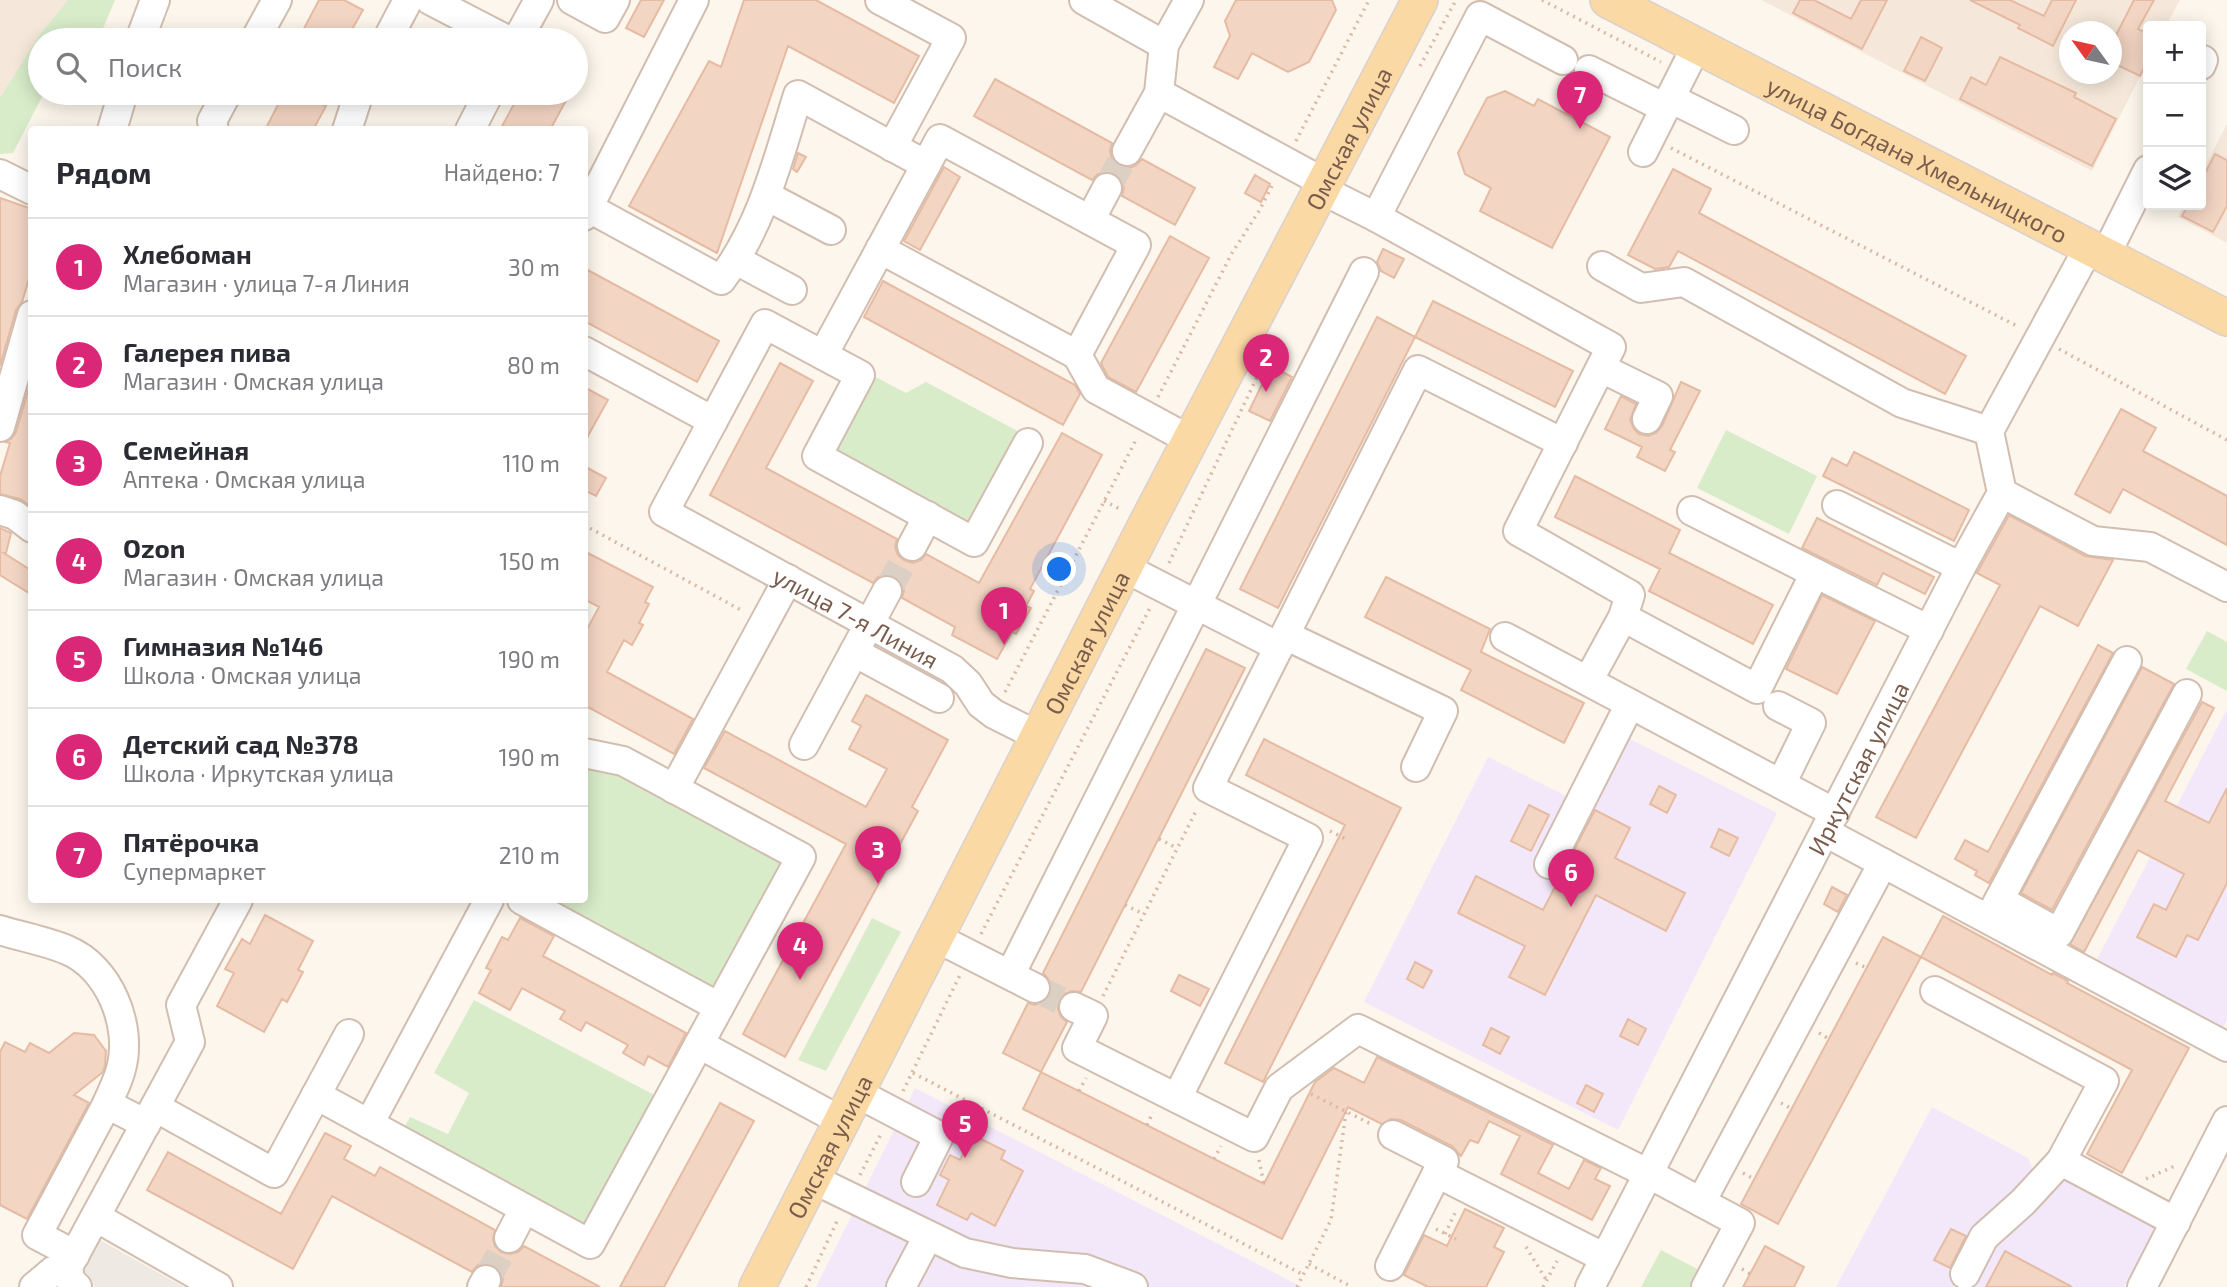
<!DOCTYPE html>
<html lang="ru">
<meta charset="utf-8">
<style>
:root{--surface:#fff;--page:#f2f2f3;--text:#2b2b33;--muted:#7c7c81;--line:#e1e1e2;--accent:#db2777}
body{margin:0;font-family:"Exo 2",sans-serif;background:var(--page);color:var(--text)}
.controls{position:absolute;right:21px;top:21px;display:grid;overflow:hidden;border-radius:7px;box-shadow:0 4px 18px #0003}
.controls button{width:63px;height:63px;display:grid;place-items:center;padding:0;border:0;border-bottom:2px solid var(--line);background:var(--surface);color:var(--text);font:35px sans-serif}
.compass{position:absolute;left:2059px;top:21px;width:63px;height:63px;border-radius:50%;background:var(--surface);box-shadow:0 4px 18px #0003;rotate:303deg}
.you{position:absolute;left:1060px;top:570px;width:24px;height:24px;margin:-18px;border:5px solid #fff;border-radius:50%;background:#1a73e8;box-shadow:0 0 0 10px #1a73e833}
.badge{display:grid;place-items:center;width:46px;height:46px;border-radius:50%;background:var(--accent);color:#fff;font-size:23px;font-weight:700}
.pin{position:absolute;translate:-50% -58px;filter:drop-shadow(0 2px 4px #0008)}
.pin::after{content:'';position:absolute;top:37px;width:24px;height:21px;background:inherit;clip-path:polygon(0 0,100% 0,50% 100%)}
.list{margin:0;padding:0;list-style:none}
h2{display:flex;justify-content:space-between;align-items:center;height:91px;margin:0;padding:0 28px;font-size:30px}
h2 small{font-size:23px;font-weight:400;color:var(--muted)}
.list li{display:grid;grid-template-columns:46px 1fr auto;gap:21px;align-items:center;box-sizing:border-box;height:98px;padding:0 28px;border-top:2px solid var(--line)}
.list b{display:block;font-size:26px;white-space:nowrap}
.list p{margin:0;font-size:23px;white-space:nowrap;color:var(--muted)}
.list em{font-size:23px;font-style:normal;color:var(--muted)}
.icon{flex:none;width:38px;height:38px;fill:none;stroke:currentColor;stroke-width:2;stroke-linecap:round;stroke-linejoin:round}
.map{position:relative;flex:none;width:2227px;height:1287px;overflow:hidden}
.search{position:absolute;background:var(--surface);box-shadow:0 4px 18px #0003;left:28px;top:28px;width:560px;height:77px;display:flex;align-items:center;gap:18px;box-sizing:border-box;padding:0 24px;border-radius:38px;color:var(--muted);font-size:26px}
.panel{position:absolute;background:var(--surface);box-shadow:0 4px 18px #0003;left:28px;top:126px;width:560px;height:777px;border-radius:7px}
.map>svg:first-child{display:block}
.residential{fill:#f5e8da;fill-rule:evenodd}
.industrial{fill:#efe9e4}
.education{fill:#f3e8fa}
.green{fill:#d8ecc9}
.building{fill:#f3d5c3;stroke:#e6bba3;stroke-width:2}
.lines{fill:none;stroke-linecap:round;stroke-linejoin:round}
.minor-tunnel{stroke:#dcd0c4;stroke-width:28;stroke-dasharray:28 14;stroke-linecap:butt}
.minor-casing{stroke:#d1beb0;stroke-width:32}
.major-casing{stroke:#dad1cd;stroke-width:38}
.path{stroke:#d9b8a5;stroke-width:3.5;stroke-dasharray:2 5;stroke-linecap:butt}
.minor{stroke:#fff;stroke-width:28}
.major{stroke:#fbd9a5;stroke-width:35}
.labels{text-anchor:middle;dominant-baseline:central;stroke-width:6;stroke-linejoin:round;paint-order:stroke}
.street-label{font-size:24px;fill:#7a5c4d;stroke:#fffaf3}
</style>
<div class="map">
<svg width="2227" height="1287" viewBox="0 0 2227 1287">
<rect width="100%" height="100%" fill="#fdf6ec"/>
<!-- residential -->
<path class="residential" d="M0,0H75L40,40V75L8,154L0,150Z
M1761,0H2180L2166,26H2148V61L2092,171ZM2070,32H2112V74H2070Z
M2227,124V243L2178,217L2184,205H2201V174Z"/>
<!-- industrial -->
<path class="industrial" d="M100,1240L184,1287H96L79,1278Z"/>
<!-- education -->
<path class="education" d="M2227,709V1020L2220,1034L2093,967Z
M1604,726L1777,813L1618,1130L1364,1002L1488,757L1568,797Z
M915,1088L1302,1287H816Z
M1932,1107L2028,1158L2033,1170V1181H2071L2156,1227L2124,1287H1836Z"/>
<!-- green -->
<path class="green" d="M68,0H115L98,40H40V93H44L13,153L0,154V98L38,37Z
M868,373L906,393L926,382L1023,434L971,533L824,455Z
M1726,430L1817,476L1789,534L1697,488Z
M2207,631L2227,642V691L2186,669Z
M585,769L640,781L793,860L716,997L542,900H584Z
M872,918L901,932L826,1071L798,1060Z
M474,1000L660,1098L586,1233L401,1134L410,1117L448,1134L469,1093L434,1073Z
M1661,1250L1703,1272L1695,1287H1641Z"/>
<!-- building -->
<path class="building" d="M319,0H344L363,10L346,40H298Z
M641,0H664L644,37L626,28Z
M744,0H816L919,56L894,103L788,46L717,253L629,206L709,61L721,67Z
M1236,0H1332L1336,10L1309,62L1288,72L1252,53L1238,79L1214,67L1230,36L1225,21Z
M1800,0H1814L1851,19L1861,0H1887L1862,49L1793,13Z
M1970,0H2010L2044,16L2052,0H2076L2053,46L2018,28L2020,25Z
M2134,0H2154L2138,29L2148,34V60L2140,76L2111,62L2119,46L2112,43Z
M1921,37L1942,48L1925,81L1904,71Z
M2000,57L2076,93L2074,97L2116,119L2092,166L1960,99L1971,77L1986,85Z
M995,79L1112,143L1110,151L1112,159L1120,166L1128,168L1135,166L1142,159L1195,188L1175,225L1122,196L1124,187L1121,179L1115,174L1106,172L1098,174L1092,180L974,116Z
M1505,91L1534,106L1538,99L1610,137L1552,248L1480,211L1491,188L1465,174L1458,153L1487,98Z
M284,93H318L314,100L326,106L313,130H265Z
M520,93H570L550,130H500Z
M798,153L806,157L797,172L793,169Z
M2215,154L2227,160V206L2213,232L2182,216L2188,205H2201V181Z
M944,167L960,177L920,250L904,241Z
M1673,169L1711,189L1699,213L1966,356L1945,394L1678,251L1669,267L1655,269L1628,255Z
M1255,175L1270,184L1261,202L1245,193Z
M0,198L32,209V269L22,302L16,310L0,366Z
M1170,236L1209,258L1136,392L1108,377L1101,363Z
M1383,249L1404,259L1394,278L1381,271L1377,262Z
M584,268L719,341L697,382L584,321Z
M883,281L1075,385L1080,394L1063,425L864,317Z
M1433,301L1573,371L1555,407L1415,337Z
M1377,317L1415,337L1278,608L1240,589Z
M780,363L813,381L766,468L897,539L895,547L898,555L904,560L913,563L921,560L926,554L979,583L1062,433L1102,455L1030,589L1034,591L1026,606L1031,608L1016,634L1012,632L997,659L952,635L955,627L902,598L904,590L901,583L895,577L886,574L878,577L873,583L710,495Z
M1271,366L1292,377L1270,421L1249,411Z
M32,377V507L20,499L0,494V476L10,443L6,442L12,438L16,432Z
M1681,382L1700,391L1670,450L1675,452L1665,471L1637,457L1642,447L1605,429L1621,396L1636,404L1630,420L1634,429L1639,434L1648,436L1656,433L1662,426Z
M584,387L608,400L584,443Z
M2121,409L2156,428L2143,451L2227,496V545L2123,489L2110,513L2075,494Z
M1854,452L1969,510L1954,541L1823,476L1832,458L1847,466Z
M584,466L606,478L596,496L584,490Z
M1575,476L1680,530L1669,553L1773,605L1753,644L1649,591L1660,569L1555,517Z
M2009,515L2085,556L2113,560L2078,626L2040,606L1916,838L1876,817L2000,585L1977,573Z
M1817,518L1934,577L1925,594L1883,573L1877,585L1802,548Z
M0,528L11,533L6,553H4L32,571V595L0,575Z
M584,551L653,587L645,602L649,604L639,623L643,625L632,645L624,640L607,672L693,719L674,754L584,705V635L599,607L584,599Z
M1386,577L1490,629L1481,652L1584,703L1564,743L1461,690L1471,670L1365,617Z
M1822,595L1875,621L1837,694L1786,669Z
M2098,645L2113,653L1989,883L1975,875L1977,871L1955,859L1965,840L1988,852Z
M1206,649L1245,668L1081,992L1072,991L1064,994L1059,999L1058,1009L1061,1017L1067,1022L1041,1072L1003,1053L1028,1003L1035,1005L1043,1002L1050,995L1051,986L1049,980L1043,973Z
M2142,667L2174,684L2052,910L2021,893Z
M866,695L948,740L912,807L918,811L785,1057L743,1034L846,844L704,768L725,731L866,807L887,769L849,749L861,726L852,721Z
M2202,702L2214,708L2165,801L2209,823L2227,788V883L2198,940L2187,935L2176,957L2137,937L2154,904L2166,910L2184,874L2138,850L2084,952L2070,944Z
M1264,739L1401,808L1263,1082L1225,1063L1345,825L1246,775Z
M1659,786L1676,795L1667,813L1650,804Z
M1529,805L1549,815L1531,851L1511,841Z
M1595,810L1630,828L1615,858L1685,893L1666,931L1596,895L1545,995L1509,977L1525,946L1458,913L1476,876L1543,910Z
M1719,829L1738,838L1729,856L1711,847Z
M1832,887L1847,895L1838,912L1824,904Z
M265,915L313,941L298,970L303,972L287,1002L282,999L264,1032L217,1006L234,973L225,969L242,939L250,944Z
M1943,916L2052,975L2053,973L2068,981L2067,983L2189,1048L2122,1173L2087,1154L2132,1070L1921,957Z
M520,918L554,936L543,956L686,1033L668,1067L648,1056L644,1065L623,1053L628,1045L586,1022L581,1031L560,1019L565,1011L522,988L510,1010L479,993L491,970L486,968L502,937L508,940Z
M1883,937L1921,957L1778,1224L1741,1204Z
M1415,962L1432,971L1423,988L1407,979Z
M1179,975L1209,989L1200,1006L1171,991Z
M1628,1019L1646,1029L1638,1045L1620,1036Z
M1491,1028L1509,1037L1500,1054L1483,1045Z
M74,1033L94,1035L106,1051L105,1065L103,1072L74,1095L89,1103L27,1219L0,1205V1052L5,1042L25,1052L30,1043L49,1053Z
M1377,1057L1553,1145L1538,1173L1569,1189L1584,1160L1601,1168L1595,1179L1610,1186L1592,1220L1501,1174L1520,1136L1489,1121L1478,1143L1470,1140L1461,1156L1452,1146L1401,1120L1391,1119L1382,1124L1348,1107L1282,1239L1023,1109L1041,1072L1264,1184L1315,1082L1334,1068L1364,1083Z
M1586,1085L1603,1094L1594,1112L1577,1103Z
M720,1103L754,1121L664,1287H620Z
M325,1133L351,1146L344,1159L375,1176L380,1167L495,1230L493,1239L495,1246L501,1252L510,1254L518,1252L524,1246L600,1287H501L503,1279L501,1272L494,1265L485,1263L478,1265L472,1272L332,1196L293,1269L147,1190L168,1152L281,1214Z
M973,1135L1005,1151L1001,1159L1023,1171L995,1226L971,1213L967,1220L937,1205L949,1180L940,1175L950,1155L960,1160Z
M1465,1209L1504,1228L1494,1247L1504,1252L1486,1287H1428L1404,1275L1424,1235L1447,1246Z
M1951,1229L1966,1236L1950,1268L1934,1260Z
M1765,1246L1804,1267L1794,1287H1743Z
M2005,1251L2072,1287H1986Z"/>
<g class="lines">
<!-- minor-tunnel -->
<path class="minor-tunnel" d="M1107,188L1127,151
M887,591L912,546
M1035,988L1074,1007
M486,1280L509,1238"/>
<defs>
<g id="minor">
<path d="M430,0L507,40"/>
<path d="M572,0L605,18L615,0"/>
<path d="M880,0L951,38L892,147"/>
<path d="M1084,0L1164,45"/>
<path d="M140,40L155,0"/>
<path d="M255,40L277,0"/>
<path d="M387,40L408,0"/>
<path d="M517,40L539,0"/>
<path d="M2201,65L2203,60"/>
<path d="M1589,70L1665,108"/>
<path d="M1159,93L1323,182"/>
<path d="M1670,98L1734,130"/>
<path d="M112,130L123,93"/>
<path d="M214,130L212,121L227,93"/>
<path d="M347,130L359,93"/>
<path d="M470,130L489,93"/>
<path d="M1127,151L1159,93L1164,45L1189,0"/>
<path d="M1643,152L1696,47"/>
<path d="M0,174L32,190"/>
<path d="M1320,189L1376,217L1611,347L1518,531L1630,595L1623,617L1588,681"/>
<path d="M767,196L831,230"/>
<path d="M589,208L721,280C762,226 778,159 798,95L926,165"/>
<path d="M584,216L694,0"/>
<path d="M1376,217L1480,16L1563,60"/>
<path d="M1090,220L1107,188"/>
<path d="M2105,256L2148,170"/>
<path d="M736,260L792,290"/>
<path d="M1602,266L1641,288L1684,282L1902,403L1989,431"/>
<path id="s1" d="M584,351L713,421L664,512L952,669L968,684L981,704L994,714L1038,736"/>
<path d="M823,355L940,139L1136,245L1077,355L880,249"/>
<path d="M1077,355L1096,389L1190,440"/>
<path d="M1601,368L1658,396L1647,419"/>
<path d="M713,421L765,324L860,375L817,456L974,542L1028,443"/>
<path d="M0,427L32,315"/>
<path d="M2002,493L2093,541L2150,547L2227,587"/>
<path d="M1837,505L1961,567"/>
<path d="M0,510L15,515L32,528"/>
<path d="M912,546L928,516"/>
<path d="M1125,568L1279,647"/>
<path d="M1815,573L1929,630"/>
<path d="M1623,617L1757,689L1815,573L1692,511"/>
<path d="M1285,635L1443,711L1416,767"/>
<path d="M1505,637L1835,813"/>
<path d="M854,652L939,698"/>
<path d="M1778,706L1811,723L1781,784"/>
<path d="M804,745L887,591"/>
<path d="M674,789L788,579"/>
<path d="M1825,832L2227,1047"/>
<path d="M1549,864L1630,704"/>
<path d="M522,900L719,1007"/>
<path d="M1999,900L2059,933L2187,694"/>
<path d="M1991,915L2127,661"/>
<path d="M0,930C22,937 46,941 67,950C109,967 133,1026 121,1069C118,1081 112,1092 107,1104"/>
<path d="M937,938L1035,988"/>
<path d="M1010,975L1364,272"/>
<path d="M1935,991L2104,1081L2061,1161L2176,1222"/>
<path d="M1074,1007L1093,1016L1077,1048L1254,1137L1279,1088L1358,1029L1649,1174L1740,1223L1706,1287"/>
<path d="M699,1044L843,1122"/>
<path d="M857,1093L939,1136L916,1182"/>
<path d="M316,1095L590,1244L801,857L623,761L584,753"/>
<path d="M1177,1098L1308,838L1208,788L1418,370L1563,443"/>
<path d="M155,1107L274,1173L349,1034"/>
<path d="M369,1124L489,900"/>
<path d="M1393,1135L1444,1161L1437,1173"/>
<path d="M813,1179L965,1253L1012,1263L1085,1269L1133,1287"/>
<path d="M1701,1202L1883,863"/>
<path d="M96,1217L218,1287"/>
<path d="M509,1238L524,1209"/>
<path d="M75,1255L37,1235L107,1104L146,1124"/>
<path d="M1390,1266L1437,1173L1605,1258"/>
<path d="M1965,1274L1984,1237L2023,1202L2061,1161"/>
<path d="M34,1287L53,1271L68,1267"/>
<path d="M77,1287L70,1280L68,1267L190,1042L181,1005L238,900"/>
<path d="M482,1287L486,1280"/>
<path d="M901,1287L928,1236"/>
<path id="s2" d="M1590,1287L1961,567L2002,493L1989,431L2089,247"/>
<path d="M2142,1287L2227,1121"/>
</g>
<g id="major">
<path id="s3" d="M1608,0L2227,318"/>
<path id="s4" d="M757,1287L1147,523L1420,0"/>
</g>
</defs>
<!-- minor casing -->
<use href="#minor" class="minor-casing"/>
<!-- major casing -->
<use href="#major" class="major-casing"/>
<!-- path -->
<path class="path" d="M1542,0L1661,62
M1420,66L1456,0
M1296,141L1369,0
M1671,148L2019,327
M2059,349L2227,440
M1158,397L1232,253L1259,211L1274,182
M1104,501L1122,510
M584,525L743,611
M1169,563L1257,377
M1005,692L1137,438
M1330,831L1346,839
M1159,839L1177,848
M1125,905L1144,914
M981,934L1150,608
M1856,963L1867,968
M1103,996L1197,809
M1819,1033L1829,1039
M913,1073L1304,1275
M903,1091L960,975
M1079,1091L1086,1078
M1311,1094L1373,1125
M1781,1103L1792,1109
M1147,1125L1153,1112
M1214,1159L1221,1146
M1259,1160L1264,1184
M1743,1173L1754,1179
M860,1175L882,1132
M2146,1179L2177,1165
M1436,1229L1456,1239
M1445,1234L1456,1211
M1526,1247L1547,1281
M1309,1264L1352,1287
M1742,1269L1750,1274
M806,1287L838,1219
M1297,1287L1331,1220L1346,1112
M1543,1287L1557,1261"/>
<!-- minor -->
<use href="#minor" class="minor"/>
<!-- major -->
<use href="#major" class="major"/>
</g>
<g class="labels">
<!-- street labels -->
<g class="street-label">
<text stroke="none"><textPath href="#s4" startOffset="1292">Омская улица</textPath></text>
<text stroke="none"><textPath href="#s3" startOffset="348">улица Богдана Хмельницкого</textPath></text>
<text stroke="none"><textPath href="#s1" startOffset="469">улица 7-я Линия</textPath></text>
<text stroke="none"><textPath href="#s4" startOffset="724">Омская улица</textPath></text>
<text stroke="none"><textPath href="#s2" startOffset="584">Иркутская улица</textPath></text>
<text stroke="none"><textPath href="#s4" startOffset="158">Омская улица</textPath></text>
</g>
</g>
</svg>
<div class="controls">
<button>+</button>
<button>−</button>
<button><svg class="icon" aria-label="layers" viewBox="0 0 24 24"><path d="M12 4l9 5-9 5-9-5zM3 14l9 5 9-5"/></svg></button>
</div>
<svg class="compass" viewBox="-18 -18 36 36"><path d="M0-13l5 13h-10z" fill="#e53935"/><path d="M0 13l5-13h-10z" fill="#7c7c81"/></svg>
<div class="you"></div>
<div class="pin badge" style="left:1004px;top:645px">1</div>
<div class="pin badge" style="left:1266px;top:392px">2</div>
<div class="pin badge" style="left:878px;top:884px">3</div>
<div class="pin badge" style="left:800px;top:980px">4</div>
<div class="pin badge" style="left:965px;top:1158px">5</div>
<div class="pin badge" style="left:1571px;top:907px">6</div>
<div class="pin badge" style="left:1580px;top:129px">7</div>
<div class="search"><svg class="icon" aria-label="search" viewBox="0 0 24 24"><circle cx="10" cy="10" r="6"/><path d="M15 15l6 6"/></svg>Поиск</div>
<section class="panel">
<h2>Рядом<small>Найдено: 7</small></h2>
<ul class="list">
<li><span class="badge">1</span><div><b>Хлебоман</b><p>Магазин · улица 7-я Линия</p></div><em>30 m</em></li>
<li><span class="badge">2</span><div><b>Галерея пива</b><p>Магазин · Омская улица</p></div><em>80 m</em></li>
<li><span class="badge">3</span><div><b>Семейная</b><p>Аптека · Омская улица</p></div><em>110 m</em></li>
<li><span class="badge">4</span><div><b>Ozon</b><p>Магазин · Омская улица</p></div><em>150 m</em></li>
<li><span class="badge">5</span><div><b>Гимназия №146</b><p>Школа · Омская улица</p></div><em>190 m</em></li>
<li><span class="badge">6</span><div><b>Детский сад №378</b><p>Школа · Иркутская улица</p></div><em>190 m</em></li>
<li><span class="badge">7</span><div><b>Пятёрочка</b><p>Супермаркет</p></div><em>210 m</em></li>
</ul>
</section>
</div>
